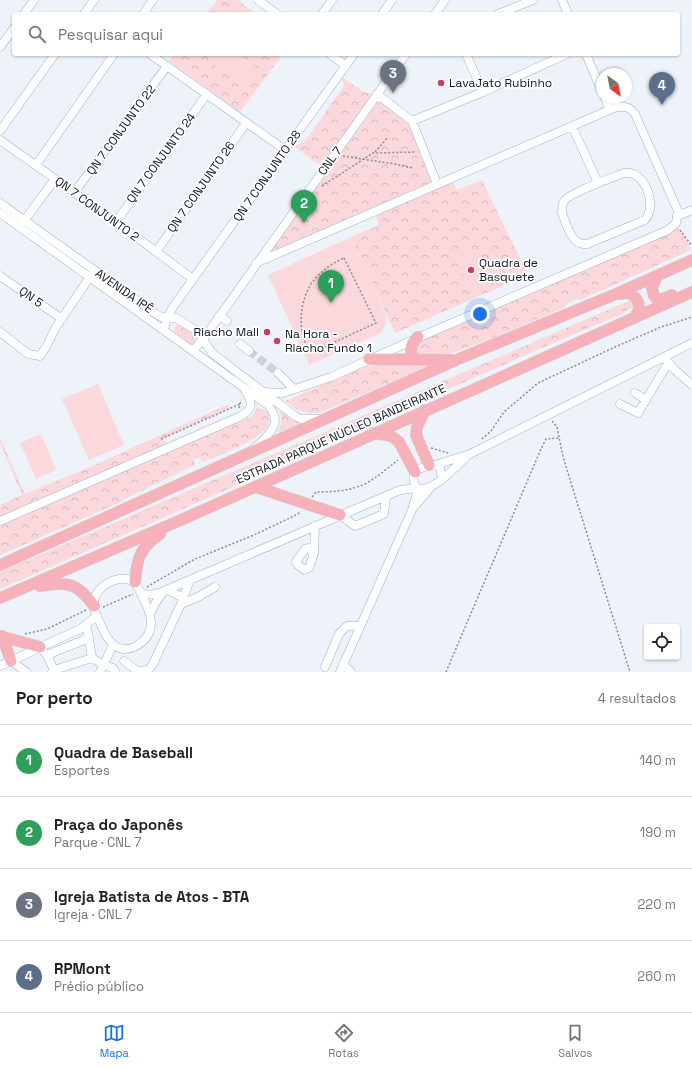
<!DOCTYPE html>
<html lang="pt">
<meta charset="utf-8">
<style>
:root{--surface:#fff;--page:#f2f2f2;--text:#222;--muted:#767676;--line:#e0e0e0;--accent:#1a73e8}
body{margin:0;font-family:"Space Grotesk",sans-serif;background:var(--page);color:var(--text)}
.controls{position:absolute;right:12px;bottom:12px;display:grid;overflow:hidden;border-radius:4px;box-shadow:0 1px 3px #0004}
.controls button{width:36px;height:36px;display:grid;place-items:center;padding:0;border:0;border-bottom:1px solid var(--line);background:var(--surface);color:var(--text);font:20px sans-serif}
.compass{position:absolute;left:596px;top:68px;width:36px;height:36px;border-radius:50%;background:var(--surface);box-shadow:0 1px 3px #0004;rotate:148deg}
.you{position:absolute;left:480px;top:314px;width:14px;height:14px;margin:-10px;border:3px solid #fff;border-radius:50%;background:#1a73e8;box-shadow:0 0 0 6px #1a73e833}
.badge{display:grid;place-items:center;width:26px;height:26px;border-radius:50%;background:var(--accent);color:#fff;font-size:13px;font-weight:700}
.pin{position:absolute;translate:-50% -33px;filter:drop-shadow(0 1px 2px #0008)}
.pin::after{content:'';position:absolute;top:21px;width:14px;height:12px;background:inherit;clip-path:polygon(0 0,100% 0,50% 100%)}
.list{margin:0;padding:0;list-style:none}
h2{display:flex;justify-content:space-between;align-items:center;height:52px;margin:0;padding:0 16px;font-size:17px}
h2 small{font-size:13px;font-weight:400;color:var(--muted)}
.list li{display:grid;grid-template-columns:26px 1fr auto;gap:12px;align-items:center;box-sizing:border-box;height:72px;padding:0 16px;border-top:1px solid var(--line)}
.list b{display:block;font-size:15px;white-space:nowrap}
.list p{margin:0;font-size:13px;white-space:nowrap;color:var(--muted)}
.list em{font-size:13px;font-style:normal;color:var(--muted)}
.icon{flex:none;width:22px;height:22px;fill:none;stroke:currentColor;stroke-width:2;stroke-linecap:round;stroke-linejoin:round}
.map{position:relative;flex:none;width:692px;height:672px;overflow:hidden}
.search{position:absolute;background:var(--surface);box-shadow:0 1px 3px #0004;left:12px;right:12px;top:12px;height:44px;display:flex;align-items:center;gap:10px;box-sizing:border-box;padding:0 14px;border-radius:4px;color:var(--muted);font-size:15px}
.sheet{height:340px;background:var(--surface)}
nav{display:flex;justify-content:space-around;align-items:center;box-sizing:border-box;height:56px;border-top:1px solid var(--line);background:var(--surface);font-size:11px;color:var(--muted)}
nav a{display:grid;justify-items:center;gap:2px}
nav .on{color:var(--accent)}
.map>svg:first-child{display:block}
.forest{fill:url(#forest-crowns)}
.garden{fill:#fad8dc}
.lines{fill:none;stroke-linecap:round;stroke-linejoin:round}
.minor-tunnel{stroke:#cdd2d9;stroke-width:8;stroke-dasharray:8 4;stroke-linecap:butt}
.minor-casing{stroke:#99b2cd;stroke-width:9}
.highway-casing{stroke:#cfd1d3;stroke-width:12}
.path{stroke:#878e95;stroke-width:1.5;stroke-dasharray:2 2;stroke-linecap:butt}
.minor{stroke:#fff;stroke-width:8}
.highway{stroke:#f7b1ba;stroke-width:11}
.poi-dot{fill:#cd3d61;stroke:#fff;stroke-width:1.5}
.labels{text-anchor:middle;dominant-baseline:central;stroke-width:3.5;stroke-linejoin:round;paint-order:stroke}
.poi-label{font-size:12px;fill:#0f1822;stroke:#fff;text-anchor:start}
.street-label{font-size:12px;fill:#0f1822;stroke:#fff}
</style>
<div class="map">
<svg width="692" height="672" viewBox="0 0 692 672">
<defs>
<pattern id="forest-crowns" width="20" height="18" patternUnits="userSpaceOnUse"><rect width="20" height="18" fill="#fad8dc"/><path d="M2 6a3 3 0 1 1 6 0M12 15a3 3 0 1 1 6 0" fill="none" stroke="#d5b9bc"/></pattern>
</defs>
<rect width="100%" height="100%" fill="#eef3f9"/>
<!-- forest -->
<path class="forest" d="M217,0H238L256,14H206Z
M174,54H283L240,112L169,61Z
M342,77L364,92L372,94L324,163H317L293,146L305,141L344,86Z
M378,102H381L408,122L411,125L432,178L431,182L269,253Z
M482,180L528,275L395,333L351,237L379,225L376,216L453,181L457,190Z
M678,228L683,232L691,250L598,292L580,300L576,299L567,303L566,307L483,342L454,352L441,355H417L412,348L423,340L668,234Z
M631,300L636,305L622,314L553,343L329,442L297,459L0,589V572Z
M176,325C183,325 195,333 196,341L194,343L191,344L176,333L174,329Z
M382,364L432,365L319,413C305,415 295,409 285,401L367,366Z
M229,404L230,408L162,439L168,443L0,517V505L22,495L0,443V438L25,494L90,467Z
M258,407L269,413C269,417 270,421 268,425C260,441 219,455 203,462L200,458L194,460L195,465L129,497L121,502L0,555V526L252,416Z
M279,409L303,423L277,433C283,424 283,419 279,409Z"/>
<!-- garden -->
<path class="garden" d="M211,54H237L259,69L247,88L207,61Z
M351,237L386,315V324L381,333L309,365L268,275Z
M473,251L487,282L470,290L455,258Z
M98,384L124,445L89,460L62,399Z
M41,434L56,470L36,479L20,443Z"/>
<g class="lines">
<!-- minor-tunnel -->
<path class="minor-tunnel" d="M249,351L278,373"/>
<defs>
<path id="minor" d="M258,0L277,14
M562,0L568,14
M24,14L34,0
M84,14L94,0
M143,14L153,0
M322,14L332,0
M382,14L392,0
M435,14L445,0
M498,14L533,0
M0,47L14,28
M150,54L285,150
M330,54L346,66
M466,54L483,92
M586,54L602,92
M377,94L412,121L437,184
M605,98L609,109
M412,121L483,92L567,54
M572,126L598,183
M0,131L55,54
M0,140L116,222L193,279
M36,165L114,54
M624,173C645,170 658,205 645,220L587,244C571,246 567,225 562,213C562,209 562,204 564,201C571,192 612,178 624,173Z
M74,193L167,66
M0,203L156,314L161,317L176,318L197,331L212,353L295,416L301,419H322
M0,213L268,405C285,425 267,435 253,450
M678,216L692,210
M116,222L207,94
M21,225L55,179
M156,252L246,123
M256,263L616,107C625,106 630,107 635,114L678,211L676,223L668,230L422,336L331,377L283,393L262,392
M0,276L62,319
M219,316L227,321
M164,330L167,318L173,307L354,54
M0,332L28,354L40,356L46,347L56,327L92,274
M240,344L249,351
M193,351L207,334L406,54
M665,359L676,371L692,385
M278,373L294,389
M635,393L646,400
M620,404L638,413L668,363
M435,465L470,454L692,343
M442,478L440,468L435,465C429,465 417,468 414,474C412,478 415,484 416,488C433,494 456,466 467,456
M413,508L433,485
M340,515L355,526L384,514L386,496
M0,521L239,417C254,409 253,403 245,390
M314,553L308,548L305,549L296,562L298,565L305,570L309,568L314,553L315,526
M119,579H127L135,582C146,603 165,632 134,647C128,650 120,650 114,645C108,641 104,632 101,625C99,620 95,614 94,608C92,592 105,582 119,579Z
M168,590L183,598
M141,593C150,596 156,594 164,591L400,490L416,488
M181,604L198,597L215,587
M150,614L156,602L164,591
M87,628L92,658L104,665L113,668L115,672
M44,652L47,655L54,670
M47,655L89,638
M11,661L26,672
M124,661L137,671L148,670L153,664L181,604L190,580
M343,664L351,672
M0,666L80,629L97,616
M325,667L339,634L347,626H360
M52,672L54,670L92,658
M100,672L113,645
M340,672L412,510L418,489"/>
<path id="highway" d="M657,276L652,288L654,296C659,302 665,298 672,295
M619,294L629,293C640,299 642,308 634,318
M369,359L451,360
M414,360C409,351 410,344 418,337
M425,410L417,427L416,435L429,465
M374,433L391,436L399,442L415,472
M256,487L340,515
M0,565L456,360L616,294L692,260
M135,582C137,557 140,548 160,534
M40,586C67,581 78,583 94,606
M0,598L181,520L692,292
M0,636L40,647
M2,636L11,661"/>
</defs>
<!-- minor casing -->
<use href="#minor" class="minor-casing"/>
<!-- highway casing -->
<use href="#highway" class="highway-casing"/>
<!-- path -->
<path class="path" d="M375,152L388,137
M343,156L395,164L413,168
M322,186L373,153L416,152
M680,230L692,246
M344,258L376,323L311,353C296,333 299,299 314,280C322,270 333,263 344,258Z
M239,408L241,400
M552,421L557,427L563,457L630,672
M161,439L240,404
M482,439L491,431L504,412L538,383L615,347L661,327L692,317
M431,448L448,453
M312,497L316,492C334,492 354,491 370,481C380,475 389,467 398,460
M147,587L181,567L195,559L254,535L298,514L301,511
M103,607L133,594
M25,634L47,629L86,610
M446,672L541,449L546,439L559,438"/>
<!-- minor -->
<use href="#minor" class="minor"/>
<!-- highway -->
<use href="#highway" class="highway"/>
</g>
<!-- markers -->
<g class="poi-dot">
<circle cx="441" cy="83" r="4"/>
<circle cx="471" cy="270" r="4"/>
<circle cx="267" cy="332" r="4"/>
<circle cx="277" cy="341" r="4"/>
</g>
<g class="labels">
<!-- poi labels -->
<g class="poi-label">
<text x="449" y="83">LavaJato Rubinho</text>
<text x="479" y="263">Quadra de<tspan x="479" dy="14">Basquete</tspan></text>
<text x="259" y="332" text-anchor="end">Riacho Mall</text>
<text x="285" y="334">Na Hora -<tspan x="285" dy="14">Riacho Fundo 1</tspan></text>
</g>
<!-- street labels -->
<g class="street-label">
<text transform="translate(121 130) rotate(-54)">QN 7 CONJUNTO 22</text>
<text transform="translate(161 158) rotate(-54)">QN 7 CONJUNTO 24</text>
<text transform="translate(330 161) rotate(-54)">CNL 7</text>
<text transform="translate(267 176) rotate(-55)">QN 7 CONJUNTO 28</text>
<text transform="translate(201 187) rotate(-55)">QN 7 CONJUNTO 26</text>
<text transform="translate(97 209) rotate(36)">QN 7 CONJUNTO 2</text>
<text transform="translate(124 291) rotate(35)">AVENIDA IPÊ</text>
<text transform="translate(31 297) rotate(35)">QN 5</text>
<text transform="translate(341 434) rotate(-24)">ESTRADA PARQUE NÚCLEO BANDEIRANTE</text>
</g>
</g>
</svg>
<div class="controls">
<button><svg class="icon" aria-label="locate" viewBox="0 0 24 24"><circle cx="12" cy="12" r="6"/><path d="M12 2v4M12 18v4M2 12h4M18 12h4"/></svg></button>
</div>
<svg class="compass" viewBox="-18 -18 36 36"><path d="M0-13l5 13h-10z" fill="#e53935"/><path d="M0 13l5-13h-10z" fill="#767676"/></svg>
<div class="you"></div>
<div class="pin badge" style="left:331px;top:303px;background:#2e9e5b">1</div>
<div class="pin badge" style="left:304px;top:223px;background:#2e9e5b">2</div>
<div class="pin badge" style="left:393px;top:93px;background:#6b7280">3</div>
<div class="pin badge" style="left:662px;top:105px;background:#5c6f8a">4</div>
<div class="search"><svg class="icon" aria-label="search" viewBox="0 0 24 24"><circle cx="10" cy="10" r="6"/><path d="M15 15l6 6"/></svg>Pesquisar aqui</div>
</div>
<section class="sheet">
<h2>Por perto<small>4 resultados</small></h2>
<ul class="list">
<li><span class="badge" style="background:#2e9e5b">1</span><div><b>Quadra de Baseball</b><p>Esportes</p></div><em>140 m</em></li>
<li><span class="badge" style="background:#2e9e5b">2</span><div><b>Praça do Japonês</b><p>Parque · CNL 7</p></div><em>190 m</em></li>
<li><span class="badge" style="background:#6b7280">3</span><div><b>Igreja Batista de Atos - BTA</b><p>Igreja · CNL 7</p></div><em>220 m</em></li>
<li><span class="badge" style="background:#5c6f8a">4</span><div><b>RPMont</b><p>Prédio público</p></div><em>260 m</em></li>
</ul>
</section>
<nav>
<a class="on"><svg class="icon" aria-label="map" viewBox="0 0 24 24"><path d="M3 6l6-2 6 2 6-2v14l-6 2-6-2-6 2zM9 4v14M15 6v14"/></svg>Mapa</a>
<a><svg class="icon" aria-label="directions" viewBox="0 0 24 24"><path d="M12 3l9 9-9 9-9-9zM9 14v-3h6M13 9l2 2-2 2"/></svg>Rotas</a>
<a><svg class="icon" aria-label="saved" viewBox="0 0 24 24"><path d="M7 4h10v16l-5-4-5 4z"/></svg>Salvos</a>
</nav>
